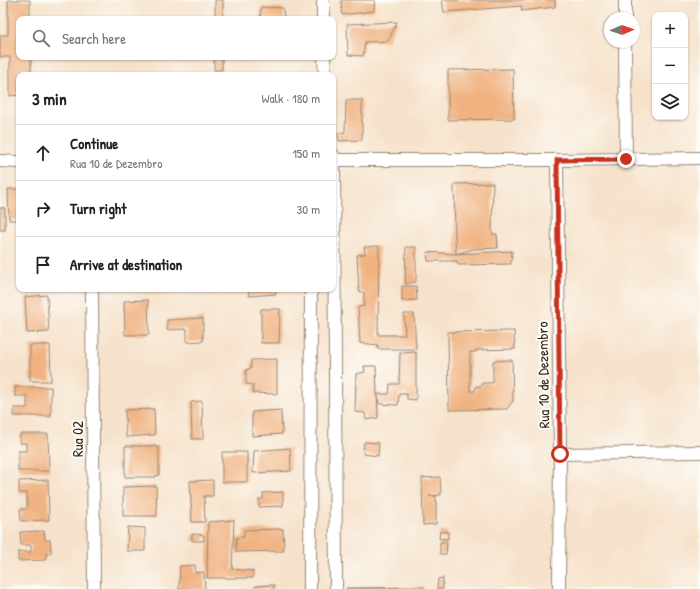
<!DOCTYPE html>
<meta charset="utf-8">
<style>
:root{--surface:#fff;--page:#f6f6f6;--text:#222;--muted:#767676;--line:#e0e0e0}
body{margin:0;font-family:"Patrick Hand",sans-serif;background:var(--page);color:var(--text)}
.controls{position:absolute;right:12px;top:12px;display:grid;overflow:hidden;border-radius:8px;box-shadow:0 1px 3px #0004}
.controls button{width:36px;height:36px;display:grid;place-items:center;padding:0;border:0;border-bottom:1px solid var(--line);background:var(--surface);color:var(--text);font:20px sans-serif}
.compass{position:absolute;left:604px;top:12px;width:36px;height:36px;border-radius:50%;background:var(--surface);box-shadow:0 1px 3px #0004;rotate:88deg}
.stop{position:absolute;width:12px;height:12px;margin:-9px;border:3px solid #c8321e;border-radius:50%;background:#fff}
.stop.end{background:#c8321e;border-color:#fff;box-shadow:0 1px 4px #0008}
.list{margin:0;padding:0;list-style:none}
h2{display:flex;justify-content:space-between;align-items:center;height:52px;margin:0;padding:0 16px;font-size:17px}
h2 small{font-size:13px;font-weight:400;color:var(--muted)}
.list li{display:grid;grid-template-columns:26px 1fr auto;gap:12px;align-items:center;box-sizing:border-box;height:56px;padding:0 16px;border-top:1px solid var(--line)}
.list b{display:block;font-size:15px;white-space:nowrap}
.list p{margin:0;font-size:13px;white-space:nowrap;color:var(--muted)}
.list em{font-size:13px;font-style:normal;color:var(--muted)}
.icon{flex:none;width:22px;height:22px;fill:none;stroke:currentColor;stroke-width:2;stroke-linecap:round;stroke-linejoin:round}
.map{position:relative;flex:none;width:700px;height:589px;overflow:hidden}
.search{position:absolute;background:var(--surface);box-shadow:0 1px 3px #0004;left:16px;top:16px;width:320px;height:44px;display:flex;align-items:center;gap:10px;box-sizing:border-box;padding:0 14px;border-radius:8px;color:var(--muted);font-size:15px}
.panel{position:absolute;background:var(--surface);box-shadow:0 1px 3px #0004;left:16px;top:72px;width:320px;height:220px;border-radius:8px}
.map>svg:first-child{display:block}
.building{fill:#f0b280}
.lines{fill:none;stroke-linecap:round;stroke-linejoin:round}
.street-casing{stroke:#988674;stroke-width:14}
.street{stroke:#fff;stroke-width:12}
.route{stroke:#c8321e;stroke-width:5}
.labels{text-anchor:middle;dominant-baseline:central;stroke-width:4;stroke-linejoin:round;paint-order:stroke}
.street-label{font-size:15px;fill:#3b2a1e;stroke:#fdfcf7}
</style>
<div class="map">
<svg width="700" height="589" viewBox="0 0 700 589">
<rect width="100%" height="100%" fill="#fdfcf7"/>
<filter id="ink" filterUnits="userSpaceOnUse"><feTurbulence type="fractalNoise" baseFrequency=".025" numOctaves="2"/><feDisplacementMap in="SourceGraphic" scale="8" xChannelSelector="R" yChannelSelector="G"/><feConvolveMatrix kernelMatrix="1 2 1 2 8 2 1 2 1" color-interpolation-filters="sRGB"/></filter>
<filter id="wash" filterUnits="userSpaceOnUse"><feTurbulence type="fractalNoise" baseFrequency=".012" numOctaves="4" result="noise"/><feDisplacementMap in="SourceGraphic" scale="16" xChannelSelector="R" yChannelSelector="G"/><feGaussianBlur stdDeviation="0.9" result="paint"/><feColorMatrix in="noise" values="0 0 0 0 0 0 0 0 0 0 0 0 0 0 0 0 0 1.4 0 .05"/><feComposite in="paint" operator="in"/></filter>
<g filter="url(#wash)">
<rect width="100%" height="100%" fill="#f6e2cb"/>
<g id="blocks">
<!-- building -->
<path class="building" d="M8,0H30V19H19V57H31V75H19V95L10,96V57H0V35H8Z
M215,0H223V19H215Z
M341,0H375L374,11L342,15Z
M442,0H555V7L521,11L522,6L444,12Z
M261,7L283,8L284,19H260Z
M397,22L388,41L365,42L363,56L348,55L347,24Z
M214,57H222V70H214Z
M513,69L514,119L448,120V70Z
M346,100H362V140L339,141L338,133L345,132Z
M493,183L492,234H497L498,248L474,249L456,254L455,237L454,184Z
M8,189H19V220H9Z
M0,208H5V230H0Z
M379,246L378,335H405L404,314H414L416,349H378V345L360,343L358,307L364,306V293L359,291L357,255L365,254L364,247Z
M406,247H416V282L405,284Z
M512,251L511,264L458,265L457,261H428L427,252L455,254Z
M402,286H416L417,300L402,301Z
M248,289H276V294L249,296Z
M47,295L49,332L27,333L25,297Z
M148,300L149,335H125L124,301Z
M261,309H280L279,343H261Z
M203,318V341L187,342V329L167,330V320Z
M514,331L515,349L476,350V352H470V391H475L476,386H482V383H493V361L512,360L513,401L507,409L449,410L448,332Z
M30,345H50L51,381H30Z
M416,352V400L407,399V394H399L398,405L379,404L378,394H389L390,384H399L400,353Z
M277,359V394L253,393V385L246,384V370L251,368V360Z
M364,366H376L378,418L366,420L365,413L355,412L356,374L365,372Z
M15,387H51V416H14V408H27V396H15Z
M202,401L203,439H192L191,402Z
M154,409L155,435L126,437L125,410Z
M281,410L282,434L252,436V412Z
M20,434H48L49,471H18V451H26V443H20Z
M364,442L379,443L378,456L363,454Z
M125,446H155V447H159V475L155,476L156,477H125Z
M290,448L291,471L253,473L254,451Z
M222,452H247V482H222Z
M440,477L441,495L429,496H436V524L423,525L422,478Z
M48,480L49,520L21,521L20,509H27V493H19V481Z
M213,480V496H204L205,522H192L190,481Z
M156,486L157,516H123V487Z
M283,492V506L259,507V499H263V493Z
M234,520L232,569L253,571V578H207L208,522Z
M128,527L145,528V551H127Z
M283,529L284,551L236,552V538L244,537V530Z
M44,531L45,540H50L51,553H47L45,560L18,561V552H31V545H21L20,532Z
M440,531L448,532V539H439Z
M192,534L204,535V541H192Z
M440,542H447L446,554H440Z
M195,565V573L204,572L205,589H179L180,566Z
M443,578V589H437L438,579Z
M274,585V589H255V586Z
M424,587V589H346V588Z"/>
</g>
</g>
<g filter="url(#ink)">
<use href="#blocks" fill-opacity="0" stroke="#988674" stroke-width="1"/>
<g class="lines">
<defs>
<path id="street" d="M323,0V19
M625,0V18
M625,42L626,159
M324,57L325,75
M333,155L334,160L336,589
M333,160H557L700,158
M557,160L560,454L559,589
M0,161L19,162
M92,289L94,589
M560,454L700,452
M310,589L311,289"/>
</defs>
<!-- street casing -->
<use href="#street" class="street-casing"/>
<!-- street -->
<use href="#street" class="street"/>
</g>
</g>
<g class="lines" filter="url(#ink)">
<!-- route -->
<path class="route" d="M560,454L557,160L626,159"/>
</g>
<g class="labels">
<!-- street labels -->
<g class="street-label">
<text transform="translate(543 375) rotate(-91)">Rua 10 de Dezembro</text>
<text transform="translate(77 439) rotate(-90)">Rua 02</text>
</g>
</g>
</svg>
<div class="controls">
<button>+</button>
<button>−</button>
<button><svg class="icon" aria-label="layers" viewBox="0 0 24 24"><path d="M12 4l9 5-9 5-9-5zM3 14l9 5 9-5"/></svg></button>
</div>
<svg class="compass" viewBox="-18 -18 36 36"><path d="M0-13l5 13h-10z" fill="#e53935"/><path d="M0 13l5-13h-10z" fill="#767676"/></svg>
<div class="stop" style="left:560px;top:454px"></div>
<div class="stop end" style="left:626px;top:159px"></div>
<div class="search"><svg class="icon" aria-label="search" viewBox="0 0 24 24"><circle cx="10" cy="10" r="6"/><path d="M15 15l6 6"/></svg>Search here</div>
<section class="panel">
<h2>3 min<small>Walk · 180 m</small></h2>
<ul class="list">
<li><svg class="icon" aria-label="ahead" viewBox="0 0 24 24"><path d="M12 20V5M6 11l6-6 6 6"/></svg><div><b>Continue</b><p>Rua 10 de Dezembro</p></div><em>150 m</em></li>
<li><svg class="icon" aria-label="right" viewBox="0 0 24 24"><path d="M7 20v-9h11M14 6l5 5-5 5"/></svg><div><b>Turn right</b></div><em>30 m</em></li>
<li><svg class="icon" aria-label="arrive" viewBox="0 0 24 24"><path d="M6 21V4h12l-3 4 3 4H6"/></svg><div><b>Arrive at destination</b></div></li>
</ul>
</section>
</div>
